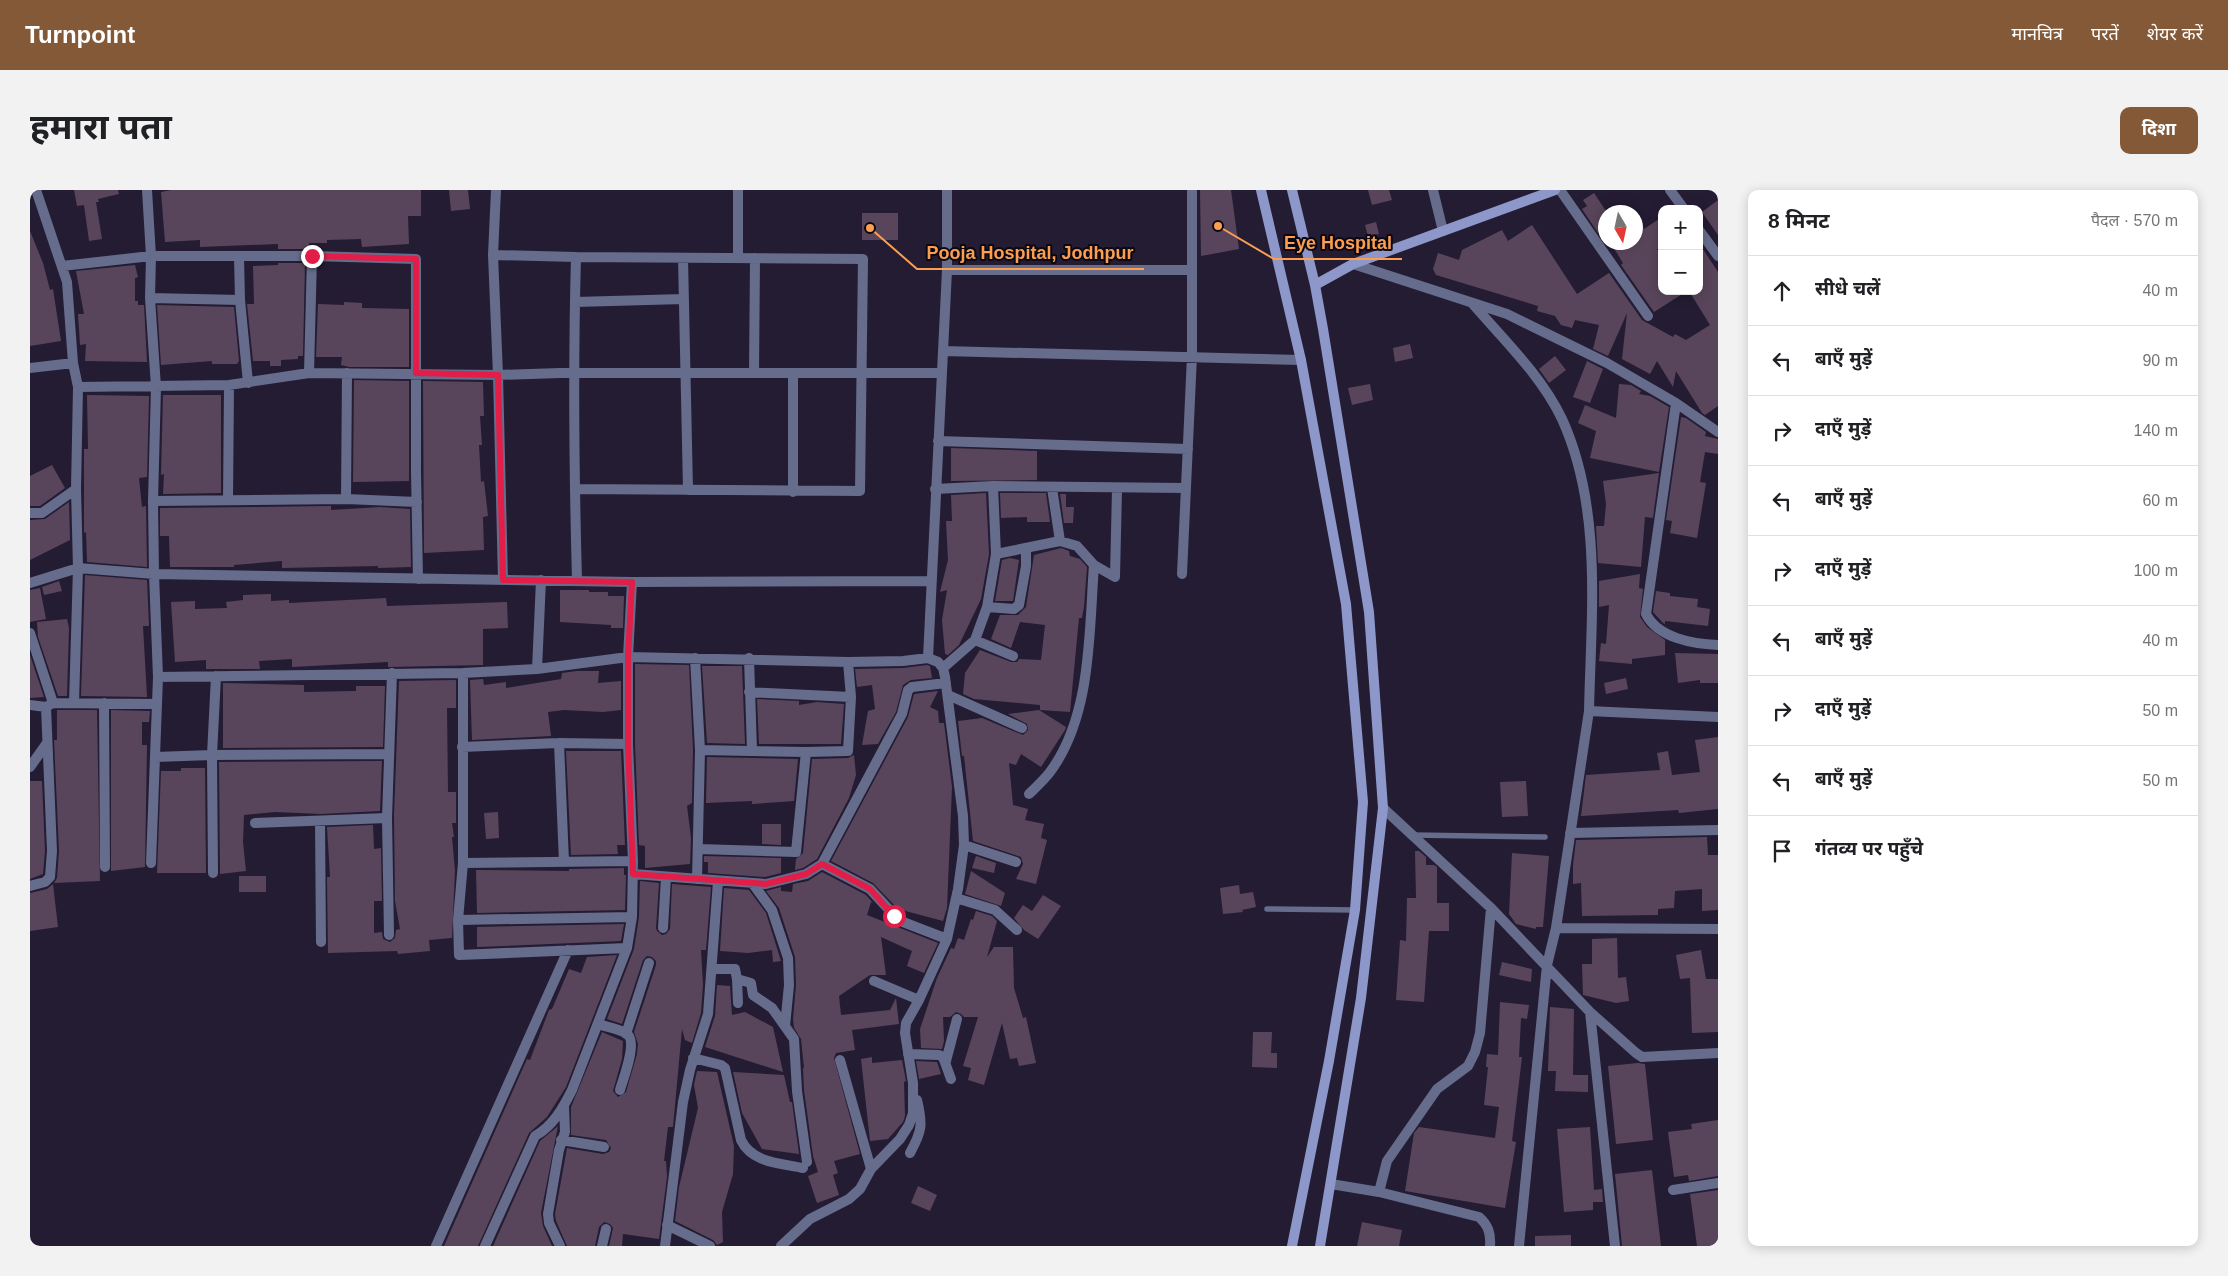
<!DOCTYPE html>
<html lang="hi">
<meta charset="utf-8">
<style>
:root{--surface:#fff;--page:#f2f2f2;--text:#202124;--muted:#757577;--line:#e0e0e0;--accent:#835938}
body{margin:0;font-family:Helvetica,"Noto Sans Devanagari",sans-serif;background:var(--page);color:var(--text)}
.controls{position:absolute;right:15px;top:15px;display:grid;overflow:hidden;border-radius:10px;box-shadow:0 2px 12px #0003}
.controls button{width:45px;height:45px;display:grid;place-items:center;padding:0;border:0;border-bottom:1px solid var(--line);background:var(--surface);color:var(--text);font:25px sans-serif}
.compass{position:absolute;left:1568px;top:15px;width:45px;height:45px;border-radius:50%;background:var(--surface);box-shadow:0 2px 12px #0003;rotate:171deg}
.stop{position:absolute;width:15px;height:15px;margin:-11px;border:4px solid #e11d48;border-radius:50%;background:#fff}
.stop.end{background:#e11d48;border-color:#fff;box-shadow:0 1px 5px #0008}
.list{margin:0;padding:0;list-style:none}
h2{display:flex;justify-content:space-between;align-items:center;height:65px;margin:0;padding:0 20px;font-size:21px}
h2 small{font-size:16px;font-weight:400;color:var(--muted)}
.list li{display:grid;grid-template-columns:32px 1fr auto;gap:15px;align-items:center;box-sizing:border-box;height:70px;padding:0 20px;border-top:1px solid var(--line)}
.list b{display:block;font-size:19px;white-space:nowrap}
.list em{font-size:16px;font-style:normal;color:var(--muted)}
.icon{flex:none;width:28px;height:28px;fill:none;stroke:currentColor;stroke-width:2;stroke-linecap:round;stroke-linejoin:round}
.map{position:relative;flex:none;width:1688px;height:1056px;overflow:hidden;border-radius:10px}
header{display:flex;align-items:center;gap:30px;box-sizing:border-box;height:70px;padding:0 25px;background:var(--accent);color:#fff}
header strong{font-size:24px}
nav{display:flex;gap:28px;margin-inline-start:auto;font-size:18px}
.intro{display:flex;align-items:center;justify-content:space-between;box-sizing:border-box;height:120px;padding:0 30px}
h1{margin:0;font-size:35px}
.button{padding:12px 22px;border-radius:10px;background:var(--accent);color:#fff;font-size:18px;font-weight:700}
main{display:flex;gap:30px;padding:0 30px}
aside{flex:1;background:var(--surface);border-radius:10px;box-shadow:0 2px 12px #0003}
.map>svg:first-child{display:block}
.building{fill:#59455b}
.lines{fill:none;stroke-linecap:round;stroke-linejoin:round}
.lane{stroke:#666c8c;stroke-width:5.5}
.street{stroke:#666c8c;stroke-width:10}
.secondary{stroke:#8d97ca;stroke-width:10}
.route{stroke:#e11d48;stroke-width:6}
.leader{fill:none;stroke:#fb9e50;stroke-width:2}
.callout-dot{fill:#fb9e50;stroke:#0c0812;stroke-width:2}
.callout-label{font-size:18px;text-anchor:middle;font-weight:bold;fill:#fb9e50;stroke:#0c0812;stroke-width:4;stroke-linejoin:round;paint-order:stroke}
</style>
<header>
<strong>Turnpoint</strong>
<nav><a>मानचित्र</a><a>परतें</a><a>शेयर करें</a></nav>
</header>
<div class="intro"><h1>हमारा पता</h1><a class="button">दिशा</a></div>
<main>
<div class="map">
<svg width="1688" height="1056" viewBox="0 0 1688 1056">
<rect width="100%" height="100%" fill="#241c33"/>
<!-- building -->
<path class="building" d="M44,0H88L89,4L68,9L69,12H66L72,49L59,51L54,15L47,16Z
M141,0H391V26H378L379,54L332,57L331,49L297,50V53H279V59H248V54L170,57V50L135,52L131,2Z
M419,0H438L440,19L421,21Z
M1170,0H1201L1209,59L1171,66Z
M1338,0H1359L1362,10L1342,15Z
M1564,3L1576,21V38L1568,43L1552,19L1557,16L1553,10Z
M1688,10V45L1672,22Z
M832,23H868V50H832Z
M1606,25L1614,39L1632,27V56L1627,59L1632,66V101H1657L1624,122L1591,75L1593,73L1580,52H1606Z
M1346,32L1349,44L1338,46L1335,35Z
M1502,35L1547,104L1579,83L1612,130L1643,147L1645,144L1656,150L1680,135L1659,101H1669V53L1688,82V216L1675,225L1672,223L1646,181L1643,197L1627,171L1620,184L1592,169L1597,123L1578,166L1563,159L1569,135L1545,130L1542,138L1531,135L1525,126L1507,121L1508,116L1406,85L1403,79L1408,63L1429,70L1432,60L1472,40L1478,51Z
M0,41L13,73L20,100L23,99L31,151L0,156Z
M248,73H275L273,166H268V169L251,170V176H240V171H223L217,114H224L223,76L248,75Z
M105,75L108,87L105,88V111H108V115H114L117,172L55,171L56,154L50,155L48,124H54L46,81Z
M314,112L332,113V118L379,119V177H319L311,175L312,167H286L288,114L314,115Z
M127,115L204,117L209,171L207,174H182V171L131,175Z
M1380,154L1383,168L1365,172L1363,158Z
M1525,166L1536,180L1519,193L1509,179Z
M1557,171L1573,179L1560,213L1543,207Z
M324,190L379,191V291L323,292Z
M393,191L453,192L454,226H450L452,255H449L451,292L454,291L458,326L453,327L454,360L394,363Z
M1340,194L1343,210L1322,215L1318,198Z
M1589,194L1601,195L1611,201L1609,204L1620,206L1639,217L1629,282L1560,268L1566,241L1548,233L1555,215L1586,228Z
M57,205L119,206L117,287L109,288L112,317L116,316L117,377L57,372L56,342L54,343V259H58Z
M133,205H191V303L133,304L134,284L131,285Z
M1651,227L1656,228L1676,242L1675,246L1688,249V264L1675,262L1670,292L1676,293L1667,348L1640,343L1642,331L1636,330Z
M921,258L1007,261V290L921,291Z
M22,275L35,298L10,316H0V286Z
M1629,283L1623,328L1615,327L1611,377L1568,373L1566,336H1574L1576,314L1573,291Z
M956,303L959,364L951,409L929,455L918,465L915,464L912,430L917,400L910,402L918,370L916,331H922L921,305Z
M970,303H1016L1020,332H997V327L971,328Z
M1030,304H1036V317H1044L1043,333H1034Z
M39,312L40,350L0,370V330L15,329Z
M301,316V320L350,317L380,319L381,377L348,378V376L252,378V371L204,375V377H140L139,346H130V318Z
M1031,358L1039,361L1040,366L1050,369L1057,377L1054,417L1052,428H1049L1040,522L1010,520V515L944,509L933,504L935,483L950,460L981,472H987L989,469L1011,470L1015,435L990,432L981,458L961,449L970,425H988L996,417L1004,365Z
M980,368L989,370L983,411H965L972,370Z
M1610,384L1609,398L1613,399L1610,427L1617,437L1635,450V465L1602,469V474L1569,471L1571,453L1576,454L1579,415L1569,417V391Z
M55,385L117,390L119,436H113L117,507L51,506Z
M29,391L32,401L14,405L12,397Z
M10,398L16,429L0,432V400Z
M530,400H559V402H578V406H594L593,438H581V435L530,432Z
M1626,401L1640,403V406L1668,409L1667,417L1680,419L1678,436L1635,431V434L1633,433L1623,422Z
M241,404V411L259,410V413L356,408L357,416L477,412L478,438L453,439V475L358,477V472L262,477V469L229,471L230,479H176V470L145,472L141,412L165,411V419L197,418L196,412L213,410V405Z
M37,429L39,438L37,506H28L8,447L7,432Z
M1645,463L1688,464V493H1670V490L1648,493Z
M0,465L14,507L0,508Z
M605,474L659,475L663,560L662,613L657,616L661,648L660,674L615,678V656L609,655L605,554Z
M897,475L900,476L902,488L881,490L873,495L866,522L848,554L832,555L838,521L845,519L842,495L827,497L825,479L873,478Z
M672,476H712L715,554L677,553Z
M547,481H569L568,493L591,491V520L573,522L534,520L518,522L521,546L442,550L440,490L453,489L454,495L476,492V498L531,489L532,483Z
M1596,488L1598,499L1576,504L1574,493Z
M426,490V518H417L418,602H426V633H422L424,647H422L425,681L422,748L399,750L400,761L368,764L367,761L298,763L297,687H300L297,637L343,635L344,659L351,658L352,711H344V743L352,742L353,749L360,752L365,748L366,740L370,739L365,711L364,625L369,491Z
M193,493L274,495V502L326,501V496H355L353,557L193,558Z
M908,501L900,517L908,521L909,533H914L922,597L917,718L913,731L868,719L843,693L801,671L878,527L884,504Z
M727,509L769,511V515L787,512L814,514L811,554H729Z
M27,520H67L70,691L24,693L27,688L29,661L24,550H27Z
M81,520L120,521L119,532H112V555H117L115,677L81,681Z
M1009,520L1036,537L1035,540L1011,577L991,564L986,575L979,573L983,615L998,619L995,630L1014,634L1011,648L1017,650L1006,694L986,689L993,674L991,667L943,651L934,566H932L928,531L952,528L993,545L998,540L997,534L978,524Z
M1688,547V619L1649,623L1648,620L1551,626L1556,585L1630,580L1627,563L1638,561L1642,585L1670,582L1665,550Z
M536,561H591L595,655H587L588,664L541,665Z
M824,565L826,585L819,608L787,669L773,678L765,680L766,669L773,663L782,569L818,568Z
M677,567L768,569L764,611L722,614V611L676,613Z
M352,571L350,621L291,624L245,622L214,625L213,652L216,681L190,684L189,572Z
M151,578H175L176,683H127L131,581H151Z
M0,591H12L15,661L13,684L0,689Z
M1496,591L1498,626L1472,627L1470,592Z
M468,622L469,648L456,649L454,623Z
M732,634H751V655L732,654Z
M1677,647L1678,665H1688V720L1672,721V699L1645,701L1644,718L1628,719V725L1552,726L1551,693L1543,694V675L1546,650Z
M1385,661H1389L1396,667V675H1404L1407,677V713H1419V741H1399L1394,812L1366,810L1370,750L1376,751L1377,708H1386Z
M1482,663L1519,666L1513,737H1506V739L1486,734L1479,724Z
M674,666L751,668V683L735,687L678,683V672H674Z
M946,666L966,673L964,683L942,678Z
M594,678V685H596L595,720L447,723L446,680L539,681V679Z
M941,681L975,703L971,716L935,704Z
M792,682L836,705L843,713L841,712L837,725L908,753L894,783L877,776L882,761L851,747L856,785H840L809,806L811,825L860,820L866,808L869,834L822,840L825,860L806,863L804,868L830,964L804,971L808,983L803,985L809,1005L787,1013L778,986L788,982L783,966L774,900L773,878H774L771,849L764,838L763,829L766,795L765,767L749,718L736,701L751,697V701L762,702L763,694L778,691Z
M209,686H236V702H209Z
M610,691L629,693L626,738L627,741L632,745L636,744L640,739L642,694L681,697L676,760H671L673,795L671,823L662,853L655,850L652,839L643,937H638L634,971H636L637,987L629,1049L593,1044L592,1056H579L583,1038L580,1034L574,1032L569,1037L565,1056H537L526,1031L525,1024L537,958L573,964L579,962L581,958L576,950L541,945V917L572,842L593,851L592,869L583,901L588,907L596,902L607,864L608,854L604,842L626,775V771L622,767L617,766L613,770L592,834L577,829L604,759L609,727Z
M23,694L28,737L0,741V703L17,699Z
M1209,695L1210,704L1223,702L1226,717L1212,720L1213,722L1193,724L1190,698Z
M694,698L719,700L736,723L751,771L743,772L742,760L718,763L690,761Z
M1013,705L1031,716L1008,749L994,740L984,728L993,715L1002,721Z
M946,721L962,726L967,731L957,767L964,757H983L984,798L993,828L996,827L1006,873L989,876L987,868L980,869L972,833L954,895L938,890L941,878L933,876L948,827H934L931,824L926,822L920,827H913L914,851L912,859L891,858L890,839L907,788L921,758L924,759L928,748L934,750L941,729L943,730Z
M594,734L591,751L447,757V737Z
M1587,748L1588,788L1596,787L1599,811L1586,813L1553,805L1552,774H1562V749Z
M1671,760L1676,789H1688V842L1662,843L1660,788L1650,789L1646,765Z
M587,765L536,897L517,927L499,943L448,1056H414L497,869L500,870L519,820L522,819L539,779L551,783L557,767Z
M1472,772L1502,779L1501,792L1469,785Z
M687,795L700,796L702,825L715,822L743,837L753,882L675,857L685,826Z
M1470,812L1499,815L1497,829L1491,828L1489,867H1492L1482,951L1486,952L1475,1018L1375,1001L1384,943L1389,937L1465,948L1469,917L1454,915L1458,877H1456L1457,864L1468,865Z
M1520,817L1544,819L1543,885H1558V902L1525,901L1526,881H1518Z
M1223,842H1242L1241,863H1247V878L1222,877Z
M842,867V873L872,870L876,891L874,892L875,926L873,932L858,949L840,951L831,869Z
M886,871L907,872L911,884L889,889Z
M1608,873L1615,874L1623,950L1586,954L1578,876Z
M667,881L687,882L704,956L703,984L692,1022L693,1052L687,1055L683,1050L645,1031L649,997L668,918L664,895Z
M703,882L754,885L760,912H762L769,964L732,959L712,923Z
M1688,930V986L1659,991L1658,985L1644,987L1638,942L1662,939L1661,934Z
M528,936L511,1023L513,1036L522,1056H463L510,951Z
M1560,937L1564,1000L1572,999L1573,1012H1563V1020L1534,1022L1527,939Z
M1622,980L1631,1056H1592L1585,984Z
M888,996L907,1005L900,1021L881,1013Z
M1688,1000V1056H1667L1660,1004Z
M1332,1032L1372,1040L1369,1056H1327Z
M1541,1045V1056H1505V1046Z"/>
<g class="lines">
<!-- lane -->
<path class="lane" d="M1382,645L1515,647
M1237,719L1325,720"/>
<!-- street -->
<path class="street" d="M6,0L37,92L43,173L48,197L46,299L48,378L44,513
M117,0L121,66L120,108L126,197L123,311L124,384L602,392L901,391
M466,0L463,65L468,185L473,390
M1403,0L1413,41
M1530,0L1618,126
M1640,0L1654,19
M1669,40L1688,66
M463,65L546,67
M209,66L210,110L218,193
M653,68L658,300
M708,68V0
M1323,74L1477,124L1577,173L1646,213L1688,242
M32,76L121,66H282L386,69V282L388,389
M917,80H1162
M120,108L210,110
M545,112L654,109
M1442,113C1473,149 1511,185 1532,229C1573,319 1561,425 1559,521
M913,161L1271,170
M0,178L43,173
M279,183L282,66
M724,183L725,68
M48,197L199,195L279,183L468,185L530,183H912
M1646,213L1616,424C1628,448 1663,454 1688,455
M908,251L1158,259
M1022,298L1030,351
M545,299L830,301L833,69L546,67C543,175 544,282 547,390
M905,299L963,296L1155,298
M763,302V183
M316,309L317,183
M198,310L199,195
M123,311L316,309L387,312
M0,323H12L46,299
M966,364L1030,351L1047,356L1064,375L1085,387L1087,299
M1152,384L1162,166V0
M0,393L48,378L124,384L128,487L433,483L507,479L598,467L818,472L873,471L898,468L908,472L913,478L915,487L933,626L934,655L928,699L917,749L889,810L876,833L875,843L883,893V923L879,935L870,949L841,979L830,999L819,1009L780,1029L751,1056
M957,417L984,419L989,415L996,376V358
M0,443L23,513
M945,450L983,466
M665,468L670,560L667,689
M719,468L722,561
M898,468L917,80V0
M913,478L945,450L957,417L966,364L963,296
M507,479L511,390
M433,483V673L428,730L429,765L597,758
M719,502L821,507L818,472
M918,505L992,538
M74,513L75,677
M0,515L16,517L23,513L126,514
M529,553L534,672
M432,557L529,553L598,554
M670,560L776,562L818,561L821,507
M125,567L182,565L358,564
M0,577L17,553
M999,604C1006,597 1014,590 1020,582C1062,526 1059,441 1064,375
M1353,618L1461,718L1560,822L1606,863L1612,867L1688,863
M290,631L291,752
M225,633L357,628
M1540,643L1688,640
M934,655L986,672
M668,659L766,662L776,562
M121,673L128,487
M433,673L603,671
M792,674L840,699L865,726L873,732L917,749
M183,683L182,565L186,486
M603,684L736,694L776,684L792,674L872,524L878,500L882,497L916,493
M723,694L742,720L758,768L759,795L755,836
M0,696L15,692L20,687L22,661L16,517
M926,708L965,720L987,740
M428,730L602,727
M633,738L636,687
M1526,738L1688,739
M359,745L357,628L362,483
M682,779H705L707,789L721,793L723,805L742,818L764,849L767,901L777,972
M707,789L708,813
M844,791L889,810
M1560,822L1585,1056
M568,834C577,837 590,839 597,844C608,852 593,889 590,900
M596,844L619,773
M878,864L909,865L913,867L921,889
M663,868L691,875L695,878L711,950C722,973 750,973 773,978
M810,870L841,979
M916,871L927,829
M531,950L574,957
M880,963C892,941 893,935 887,910
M1301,994L1349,1002
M1643,1000L1688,993
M637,1035L680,1056
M406,1056L538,760
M455,1056L505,946C523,936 533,918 542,900L597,758L602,727L603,671L598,554V467L602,392
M530,1056L519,1033L518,1024L529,960L535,942L534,916
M572,1056L576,1039
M635,1056L653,912L660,880L678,824L688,691
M1460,1056C1461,1043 1458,1035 1449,1027L1349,1002L1357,971L1407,899L1438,876L1445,862L1450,843L1461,718
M1489,1056L1517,775L1526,738L1559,521L1688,527"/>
<!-- secondary -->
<path class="secondary" d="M1231,0L1271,170L1316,414L1333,612L1325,720L1299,871L1262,1056
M1262,0L1285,95L1293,139L1339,422L1353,618L1331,808L1290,1056
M1285,95L1323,74L1525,0"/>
</g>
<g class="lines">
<!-- route -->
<path class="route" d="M282,66L386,69V183L468,185L473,390L602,392L598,467V554L603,684L736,694L776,684L792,674L840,699L864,726"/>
</g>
<!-- callouts -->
<path class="leader" d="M1188 36L1244 69H1372M840 38L887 79H1114"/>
<g class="callout-dot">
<circle cx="1188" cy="36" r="5"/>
<circle cx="840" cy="38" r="5"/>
</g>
<g class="callout-label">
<text x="1308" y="59">Eye Hospital</text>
<text x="1000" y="69">Pooja Hospital, Jodhpur</text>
</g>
</svg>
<div class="controls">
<button>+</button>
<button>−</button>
</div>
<svg class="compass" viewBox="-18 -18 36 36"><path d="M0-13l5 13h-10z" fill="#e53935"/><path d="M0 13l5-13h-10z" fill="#757577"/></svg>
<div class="stop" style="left:864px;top:726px"></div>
<div class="stop end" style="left:282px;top:66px"></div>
</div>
<aside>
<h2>8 मिनट<small>पैदल · 570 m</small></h2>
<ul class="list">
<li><svg class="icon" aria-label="ahead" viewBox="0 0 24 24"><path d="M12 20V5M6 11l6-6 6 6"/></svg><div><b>सीधे चलें</b></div><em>40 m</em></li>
<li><svg class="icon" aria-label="left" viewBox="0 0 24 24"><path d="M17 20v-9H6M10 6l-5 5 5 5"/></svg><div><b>बाएँ मुड़ें</b></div><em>90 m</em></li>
<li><svg class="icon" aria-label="right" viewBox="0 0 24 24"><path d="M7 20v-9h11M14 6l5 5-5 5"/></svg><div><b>दाएँ मुड़ें</b></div><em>140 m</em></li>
<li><svg class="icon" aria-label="left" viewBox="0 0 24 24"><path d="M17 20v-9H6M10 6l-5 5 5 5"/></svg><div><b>बाएँ मुड़ें</b></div><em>60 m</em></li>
<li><svg class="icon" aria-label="right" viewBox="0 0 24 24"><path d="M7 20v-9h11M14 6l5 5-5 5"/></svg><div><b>दाएँ मुड़ें</b></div><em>100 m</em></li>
<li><svg class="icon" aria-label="left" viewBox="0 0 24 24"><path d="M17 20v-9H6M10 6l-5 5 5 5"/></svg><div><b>बाएँ मुड़ें</b></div><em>40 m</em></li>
<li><svg class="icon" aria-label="right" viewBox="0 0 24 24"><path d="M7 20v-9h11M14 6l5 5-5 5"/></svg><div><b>दाएँ मुड़ें</b></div><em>50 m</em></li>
<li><svg class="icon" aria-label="left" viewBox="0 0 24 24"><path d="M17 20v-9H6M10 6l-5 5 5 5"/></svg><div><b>बाएँ मुड़ें</b></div><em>50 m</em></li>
<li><svg class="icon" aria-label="arrive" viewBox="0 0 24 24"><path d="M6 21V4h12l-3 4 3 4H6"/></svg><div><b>गंतव्य पर पहुँचे</b></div></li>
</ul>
</aside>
</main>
